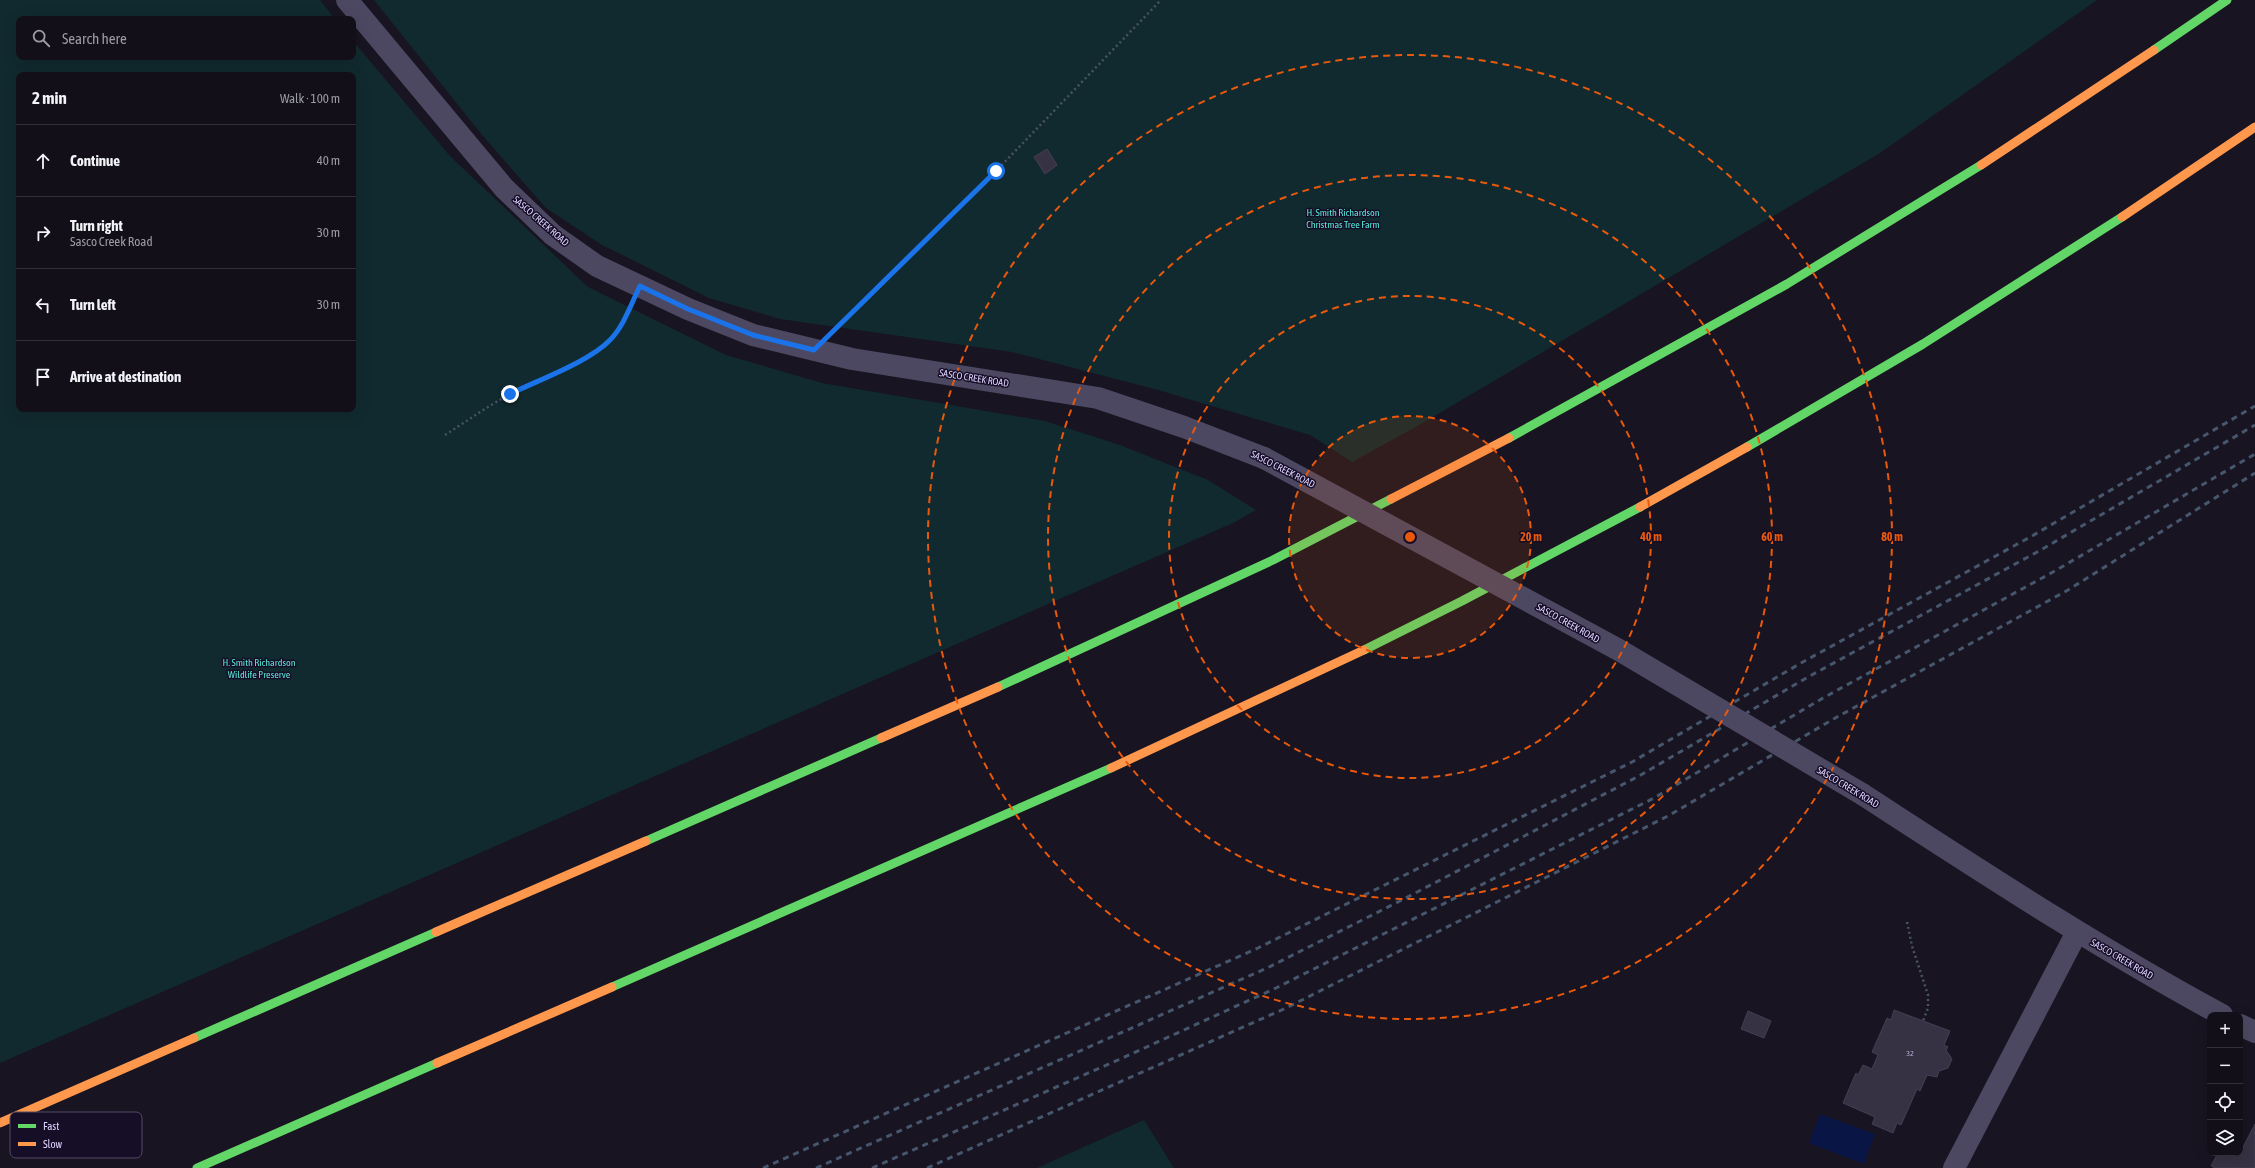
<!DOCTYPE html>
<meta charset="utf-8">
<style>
:root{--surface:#120f19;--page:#1f1d26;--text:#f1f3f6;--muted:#9c9ca2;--line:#312f38}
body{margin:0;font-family:"Asap Condensed",sans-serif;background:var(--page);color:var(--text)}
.controls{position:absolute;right:12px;bottom:12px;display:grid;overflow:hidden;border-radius:8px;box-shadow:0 4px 16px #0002}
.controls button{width:36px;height:36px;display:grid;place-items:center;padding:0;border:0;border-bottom:1px solid var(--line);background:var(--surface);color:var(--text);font:20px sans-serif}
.stop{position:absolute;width:12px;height:12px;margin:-9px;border:3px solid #1a73e8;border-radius:50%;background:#fff}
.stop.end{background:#1a73e8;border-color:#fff;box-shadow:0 1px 4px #0008}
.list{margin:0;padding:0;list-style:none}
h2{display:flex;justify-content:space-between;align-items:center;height:52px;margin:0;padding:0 16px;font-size:17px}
h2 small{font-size:13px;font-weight:400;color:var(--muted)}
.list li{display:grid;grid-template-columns:26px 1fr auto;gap:12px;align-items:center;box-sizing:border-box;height:72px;padding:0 16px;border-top:1px solid var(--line)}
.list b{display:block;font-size:15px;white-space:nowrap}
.list p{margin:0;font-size:13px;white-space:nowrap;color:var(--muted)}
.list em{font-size:13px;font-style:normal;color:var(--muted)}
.icon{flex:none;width:22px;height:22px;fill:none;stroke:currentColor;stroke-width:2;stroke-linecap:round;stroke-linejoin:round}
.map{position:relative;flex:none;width:2255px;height:1168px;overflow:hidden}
.search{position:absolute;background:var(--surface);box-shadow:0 4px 16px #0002;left:16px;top:16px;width:340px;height:44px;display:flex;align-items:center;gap:10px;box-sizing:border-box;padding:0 14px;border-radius:8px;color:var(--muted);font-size:15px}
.panel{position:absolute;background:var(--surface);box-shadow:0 4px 16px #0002;left:16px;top:72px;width:340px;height:340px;border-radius:8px}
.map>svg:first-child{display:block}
.green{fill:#112a2f;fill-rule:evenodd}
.water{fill:#091544}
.building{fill:#373243;stroke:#453e55}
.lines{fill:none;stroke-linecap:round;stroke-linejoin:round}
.path{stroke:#485364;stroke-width:2.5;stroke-dasharray:2 3;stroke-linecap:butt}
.lane{stroke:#4d4862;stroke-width:22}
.street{stroke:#4d4862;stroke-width:22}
.fast{stroke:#63d668;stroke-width:9}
.slow{stroke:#ff974d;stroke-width:9}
.rail{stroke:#46566d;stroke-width:3;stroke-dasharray:6 5;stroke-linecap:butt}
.street-bridge{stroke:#4d4862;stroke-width:22}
.route{stroke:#1a73e8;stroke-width:5}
.ring{fill:none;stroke:#e8590c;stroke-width:2;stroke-dasharray:7 5}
.labels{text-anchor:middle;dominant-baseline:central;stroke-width:3;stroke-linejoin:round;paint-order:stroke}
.number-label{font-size:8px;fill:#b5acd0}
.park-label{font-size:10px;fill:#58e7d7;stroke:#160e27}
.street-label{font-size:10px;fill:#dfd4ff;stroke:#160e27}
.key{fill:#160e27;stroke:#524968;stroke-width:1}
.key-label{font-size:11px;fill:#dfd4ff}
.centre{fill:#e8590c;stroke:#160e27;stroke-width:2}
.ring-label{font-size:12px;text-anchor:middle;font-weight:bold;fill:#e8590c;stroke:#160e27;stroke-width:3;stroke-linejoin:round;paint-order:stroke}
</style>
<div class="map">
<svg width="2255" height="1168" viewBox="0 0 2255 1168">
<rect width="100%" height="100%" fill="#181421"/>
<!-- green -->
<path class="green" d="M0,0H320L335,19H19V57H353V41L450,156L588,287L726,355L822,383L1045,421L1120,445L1208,480L1256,510L1233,523L0,1063ZM19,75H353V409H19Z
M374,0H2097L1880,153L1421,424L1352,462L1310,435L1158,390L1012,352L780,319L709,298L602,245L546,208L482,135Z
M1144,1120L1174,1168H1037Z"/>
<!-- water -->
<path class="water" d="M1820,1114L1875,1134L1864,1164L1809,1143Z"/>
<!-- building -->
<path class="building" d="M1047,149L1057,165L1045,174L1034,157Z
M1894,1010L1950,1031L1944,1045L1948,1047L1946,1050L1952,1059L1948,1068L1939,1071L1937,1077L1927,1075L1920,1091L1917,1089L1901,1125L1897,1123L1893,1133L1872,1124L1875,1117L1843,1103L1856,1073L1858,1075L1863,1065L1872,1069L1878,1055L1872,1052L1887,1018L1891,1020Z
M1748,1011L1771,1021L1764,1038L1741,1029Z
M2255,1124V1168H2215L2211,1166L2218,1153H2240Z"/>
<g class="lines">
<!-- path -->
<path class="path" d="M841,323L996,171L1161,0
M445,435C467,421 488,406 510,394C551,371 604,362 626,316
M1907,922L1912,946L1928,995V1008L1923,1021"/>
<!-- lane -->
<path class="lane" d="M1954,1168L2077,932"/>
<!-- street -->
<path class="street" d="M347,0L504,188L553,235L597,266L688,309L753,335L852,359L1098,398L1184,427L1264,458
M1862,794C1981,871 2098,948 2222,1015
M2240,1025L2255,1032"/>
<!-- fast -->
<path class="fast" d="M2154,50L2227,0
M1509,438L1787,284L1981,165
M1747,447L1923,344L2122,217
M1364,650L1462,601L1640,507
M998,687L1273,560L1391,499
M646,841L881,738
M612,987L1111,768
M194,1038L436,932
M197,1168L437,1063"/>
<!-- slow -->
<path class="slow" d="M1981,165L2154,50
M2122,217L2255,127
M1391,499L1509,438
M1640,507L1747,447
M881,738L998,687
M1111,768L1364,650
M436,932L646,841
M437,1063L612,987
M0,1123L194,1038"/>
<!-- rail -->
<path class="rail" d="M763,1168L1258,948L1632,762L1801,663L2032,536L2255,406
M816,1168L1267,968L1400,901L1639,776L1808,677L2039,551L2255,425
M872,1168L1118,1060L1276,988L1654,798L1823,698L2053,572L2255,454
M927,1168L1286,1008L1668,816L1837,717L2068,590L2255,473"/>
<!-- street-bridge -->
<path class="street-bridge" d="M1264,458L1619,650L1862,794"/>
</g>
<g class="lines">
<!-- route -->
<path class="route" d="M510,394C538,380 589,362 610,340C624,326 631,304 640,286L688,309L753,335L814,350L996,171"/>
</g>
<!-- distance rings -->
<circle cx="1410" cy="537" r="121" fill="#e8590c" fill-opacity=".12"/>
<g class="ring">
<circle cx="1410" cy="537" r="121"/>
<circle cx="1410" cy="537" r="241"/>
<circle cx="1410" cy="537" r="362"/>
<circle cx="1410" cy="537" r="482"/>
</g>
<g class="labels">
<!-- number labels -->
<g class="number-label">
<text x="1910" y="1053">32</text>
</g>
<!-- park labels -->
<g class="park-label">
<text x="1343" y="212">H. Smith Richardson<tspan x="1343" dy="12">Christmas Tree Farm</tspan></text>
<text x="259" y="662">H. Smith Richardson<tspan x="259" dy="12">Wildlife Preserve</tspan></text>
</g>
<!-- street labels -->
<g class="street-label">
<text transform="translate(541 221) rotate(41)">SASCO CREEK ROAD</text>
<text transform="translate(974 378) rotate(9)">SASCO CREEK ROAD</text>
<text transform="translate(1283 469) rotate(27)">SASCO CREEK ROAD</text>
<text transform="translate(1568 623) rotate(29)">SASCO CREEK ROAD</text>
<text transform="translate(1848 787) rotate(31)">SASCO CREEK ROAD</text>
<text transform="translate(2122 959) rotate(30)">SASCO CREEK ROAD</text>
</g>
</g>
<!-- legend -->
<rect x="10" y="1112" width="132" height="46" rx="6" class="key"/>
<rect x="18" y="1124" width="18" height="4" fill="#63d668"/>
<rect x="18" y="1142" width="18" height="4" fill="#ff974d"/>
<g class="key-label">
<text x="43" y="1130">Fast</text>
<text x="43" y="1148">Slow</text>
</g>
<circle cx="1410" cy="537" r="6" class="centre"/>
<g class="ring-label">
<text x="1531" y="541">20 m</text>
<text x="1651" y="541">40 m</text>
<text x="1772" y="541">60 m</text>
<text x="1892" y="541">80 m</text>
</g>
</svg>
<div class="controls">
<button>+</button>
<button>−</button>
<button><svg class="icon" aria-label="locate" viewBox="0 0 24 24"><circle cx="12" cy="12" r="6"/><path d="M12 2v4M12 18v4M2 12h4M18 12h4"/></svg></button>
<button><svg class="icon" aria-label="layers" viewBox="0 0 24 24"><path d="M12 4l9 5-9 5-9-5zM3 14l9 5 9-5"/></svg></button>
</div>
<div class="stop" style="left:996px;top:171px"></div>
<div class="stop end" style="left:510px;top:394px"></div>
<div class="search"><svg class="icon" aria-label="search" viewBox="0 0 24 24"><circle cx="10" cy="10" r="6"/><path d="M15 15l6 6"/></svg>Search here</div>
<section class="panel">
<h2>2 min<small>Walk · 100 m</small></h2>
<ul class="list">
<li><svg class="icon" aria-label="ahead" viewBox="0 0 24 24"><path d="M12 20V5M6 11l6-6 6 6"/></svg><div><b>Continue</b></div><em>40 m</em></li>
<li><svg class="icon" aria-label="right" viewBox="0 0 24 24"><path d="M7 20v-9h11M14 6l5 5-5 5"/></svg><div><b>Turn right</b><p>Sasco Creek Road</p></div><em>30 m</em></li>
<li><svg class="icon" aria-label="left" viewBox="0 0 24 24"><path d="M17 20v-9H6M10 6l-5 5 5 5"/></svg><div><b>Turn left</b></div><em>30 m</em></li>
<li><svg class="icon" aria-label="arrive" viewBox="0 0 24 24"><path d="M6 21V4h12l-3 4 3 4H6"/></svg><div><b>Arrive at destination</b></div></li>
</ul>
</section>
</div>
